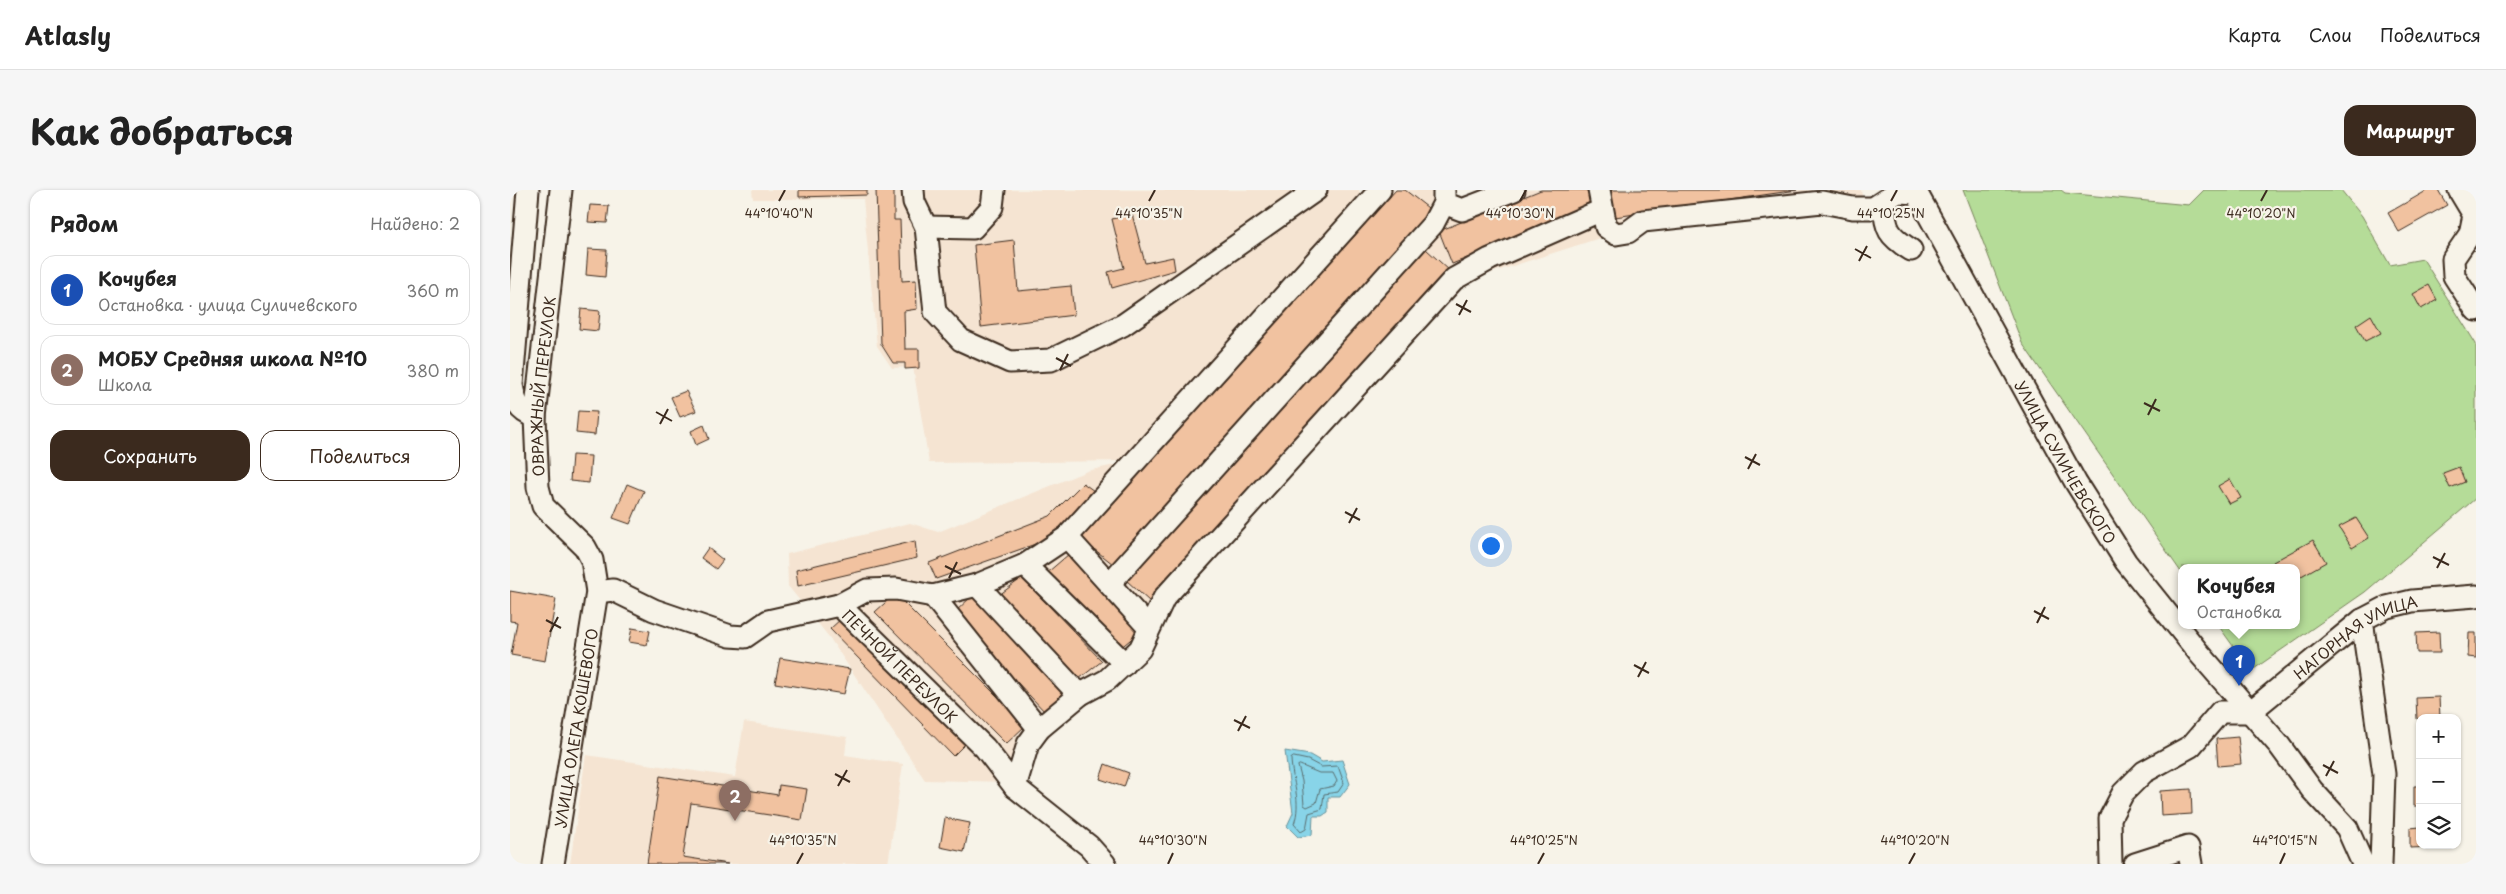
<!DOCTYPE html>
<html lang="ru">
<meta charset="utf-8">
<style>
:root{--surface:#fff;--page:#f6f6f6;--text:#222;--muted:#767676;--line:#e0e0e0;--accent:#3b2a1e}
body{margin:0;font-family:"Playpen Sans",sans-serif;background:var(--page);color:var(--text)}
.controls{position:absolute;right:15px;bottom:15px;display:grid;overflow:hidden;border-radius:10px;box-shadow:0 1px 4px #0004}
.controls button{width:45px;height:45px;display:grid;place-items:center;padding:0;border:0;border-bottom:1px solid var(--line);background:var(--surface);color:var(--text);font:25px sans-serif}
.you{position:absolute;left:980px;top:355px;width:18px;height:18px;margin:-12px;border:4px solid #fff;border-radius:50%;background:#1a73e8;box-shadow:0 0 0 8px #1a73e833}
.badge{display:grid;place-items:center;width:32px;height:32px;border-radius:50%;background:var(--accent);color:#fff;font-size:16px;font-weight:700}
.pin{position:absolute;translate:-50% -41px;filter:drop-shadow(0 1px 2px #0008)}
.pin::after{content:'';position:absolute;top:26px;width:18px;height:15px;background:inherit;clip-path:polygon(0 0,100% 0,50% 100%)}
.popup{position:absolute;left:1668px;top:374px;width:122px;height:65px;box-sizing:border-box;display:grid;place-content:center;border-radius:10px;background:var(--surface);filter:drop-shadow(0 1px 4px #0005);font-size:16px;white-space:nowrap;color:var(--muted)}
.popup b{font-size:19px;color:var(--text)}
.popup::after{content:'';position:absolute;left:50%;top:100%;margin-left:-10px;border:10px solid transparent;border-top-color:var(--surface)}
.list{margin:0;padding:0;list-style:none}
h2{display:flex;justify-content:space-between;align-items:center;height:65px;margin:0;padding:0 20px;font-size:21px}
h2 small{font-size:16px;font-weight:400;color:var(--muted)}
.list li{display:grid;grid-template-columns:32px 1fr auto;gap:15px;align-items:center;box-sizing:border-box;height:70px;margin:0 10px 10px;padding:0 10px;border:1px solid var(--line);border-radius:15px}
.list b{display:block;font-size:19px;white-space:nowrap}
.list p{margin:0;font-size:16px;white-space:nowrap;color:var(--muted)}
.list em{font-size:16px;font-style:normal;color:var(--muted)}
.actions{display:flex;gap:10px;padding:15px 20px}
.actions a{flex:1;padding:11px 0;border:1px solid var(--accent);border-radius:15px;text-align:center;font-size:18px;color:var(--accent)}
.actions .main{background:var(--accent);color:#fff}
.icon{flex:none;width:28px;height:28px;fill:none;stroke:currentColor;stroke-width:2;stroke-linecap:round;stroke-linejoin:round}
.map{position:relative;flex:none;width:1966px;height:674px;overflow:hidden;border-radius:15px}
header{display:flex;align-items:center;gap:30px;box-sizing:border-box;height:70px;padding:0 25px;background:var(--surface);border-bottom:1px solid var(--line)}
header strong{font-size:24px}
nav{display:flex;gap:28px;margin-inline-start:auto;font-size:18px}
.intro{display:flex;align-items:center;justify-content:space-between;box-sizing:border-box;height:120px;padding:0 30px}
h1{margin:0;font-size:35px}
.button{padding:12px 22px;border-radius:15px;background:var(--accent);color:#fff;font-size:18px;font-weight:700}
main{display:flex;gap:30px;padding:0 30px}
aside{flex:1;background:var(--surface);border-radius:15px;box-shadow:0 1px 4px #0004}
.map>svg:first-child{display:block}
.built{fill:#f5e4d2}
.green{fill:#b5dc98;stroke:#78835b}
.water{fill:#88d4e8;stroke:#699097}
.lines{fill:none;stroke-linecap:round;stroke-linejoin:round}
.shore{stroke:#5a6e6f;stroke-width:1}
.building{fill:#f1c2a0;stroke:#3b2a1e}
.minor-casing{stroke:#3b2a1e;stroke-width:25}
.minor{stroke:#f7f3e8;stroke-width:21}
.ticks{fill:none;stroke:#3b2a1e;stroke-width:2}
.labels{text-anchor:middle;dominant-baseline:central;stroke-width:4.5;stroke-linejoin:round;paint-order:stroke}
.street-label{font-size:15px;fill:#3b2a1e;stroke:#f7f3e8}
.ticks-label{font-size:12px;text-anchor:middle;fill:#3b2a1e;stroke:#f7f3e8;stroke-width:4.5;stroke-linejoin:round;paint-order:stroke}
</style>
<header>
<strong>Atlasly</strong>
<nav><a>Карта</a><a>Слои</a><a>Поделиться</a></nav>
</header>
<div class="intro"><h1>Как добраться</h1><a class="button">Маршрут</a></div>
<main>
<aside>
<h2>Рядом<small>Найдено: 2</small></h2>
<ul class="list">
<li><span class="badge" style="background:#1a4fb4">1</span><div><b>Кочубея</b><p>Остановка · улица Суличевского</p></div><em>360 m</em></li>
<li><span class="badge" style="background:#8d6e63">2</span><div><b>МОБУ Средняя школа №10</b><p>Школа</p></div><em>380 m</em></li>
</ul>
<div class="actions"><a class="main">Сохранить</a><a>Поделиться</a></div>
</aside>
<div class="map">
<svg width="1966" height="674" viewBox="0 0 1966 674">
<rect width="100%" height="100%" fill="#f7f3e8"/>
<filter id="ink" filterUnits="userSpaceOnUse"><feTurbulence type="fractalNoise" baseFrequency=".02" numOctaves="2"/><feDisplacementMap in="SourceGraphic" scale="10" xChannelSelector="R" yChannelSelector="G"/><feConvolveMatrix kernelMatrix="1 2 1 2 8 2 1 2 1" color-interpolation-filters="sRGB"/></filter>
<g filter="url(#ink)">
<!-- built -->
<path class="built" d="M242,0H849L852,8L865,0H920L946,17L995,0H1351L1353,10L1096,46L944,95L499,592L415,590L319,447L278,396L277,364L400,333L428,342L577,281L623,271L419,273L403,177L382,178L367,156L353,9H243Z
M234,532L337,547L335,565L393,574L378,674H60L76,565L225,587Z"/>
<!-- green -->
<path class="green" d="M1453,0H1551L1555,3L1679,15L1694,0H1831L1852,26L1880,75L1913,69L1966,154V308L1855,402L1741,481L1708,435H1786V377H1672L1671,382L1512,153Z"/>
<!-- water -->
<path class="water" d="M775,561L800,565L812,572L832,570L840,594L830,607H818V622L812,626H803L802,645L788,647L777,636L783,623Z"/>
<g class="lines">
<!-- shore -->
<path class="shore" d="M784,567L798,570L811,577L828,576L834,593L828,602L814,604L812,619L799,623L796,639L791,642L784,634C792,611 782,592 781,569Z
M790,575L809,583H823L827,591L824,596L810,599L806,613L797,617L794,615L792,591L788,576Z"/>
</g>
<!-- building -->
<path class="building" d="M289,0H357V5L289,7Z
M366,0H384V30H390L392,91L406,90L407,119L394,121L395,159H409V178L395,179V173H383L371,154Z
M886,0H895L922,21L603,374L570,348Z
M1031,0H1077L1084,18L942,74L929,41Z
M1101,0H1287L1105,27Z
M1918,0H1928L1937,15L1889,42L1878,23Z
M80,15L99,16L97,33L78,32Z
M622,24L635,73L663,67L665,80L602,98L598,82L614,78L602,29Z
M504,50L508,101L561,96L564,125L471,137L464,55Z
M78,59L97,60L95,87L76,85Z
M916,59L940,81L640,412L616,390Z
M1919,95L1927,110L1911,119L1903,104Z
M71,119L90,121L88,141L69,139Z
M1861,125L1871,143L1855,151L1846,135Z
M176,201L186,221L170,227L161,207Z
M68,221L87,222L85,245L66,243Z
M194,235L199,249L186,255L181,241Z
M62,265L81,266L79,293L60,291Z
M1949,277L1955,292L1940,298L1933,283Z
M1720,289L1731,308L1719,314L1708,296Z
M573,293L591,306L551,345L426,389L419,373L540,326Z
M117,294L134,301L120,334L103,328Z
M1846,328L1859,348L1842,358L1829,337Z
M1803,350L1816,372L1786,389V377H1766L1763,372Z
M405,351L407,368L288,396L286,380Z
M198,358L213,370L206,379L191,368Z
M559,364L631,441L609,459L538,382Z
M512,388L592,471L569,489L489,405Z
M0,401L46,409L35,471L1,465L7,432L0,431Z
M385,404L516,535L496,554L365,422Z
M464,404L557,502L536,523L443,424Z
M332,428L455,554L443,566L320,439Z
M122,438L140,441L137,455L119,452Z
M1929,442L1930,463H1907L1906,443Z
M1959,443H1966V468L1958,467Z
M270,468L340,479L334,504L265,493Z
M1929,507L1930,528L1907,529L1906,508Z
M1728,547L1731,574L1708,576L1706,549Z
M595,574L619,583L614,597L590,589Z
M150,586L268,605L269,595L297,599L292,630L181,613L173,667L218,674H137Z
M1904,596H1910V616H1904Z
M1681,599L1682,624L1651,626L1650,601Z
M435,628L460,633L454,662L430,657Z
M1910,637V655H1923V657L1900,658V638Z"/>
<g class="lines">
<defs>
<g id="minor">
<path d="M18,0L2,195C5,212 8,221 25,227"/>
<path d="M403,0L404,12L416,37L425,122L451,150L500,172L541,170L613,135L806,0"/>
<path d="M1089,0L1096,37L1106,44L1118,42L1133,31L1312,12L1343,18H1363L1388,2L1407,3"/>
<path id="s1" d="M1405,0L1566,293L1616,372L1689,463L1769,555L1802,600L1837,638L1853,674"/>
<path d="M1949,0L1964,25L1960,44L1943,69L1944,86L1966,120"/>
<path d="M934,13L952,20L1004,0"/>
<path d="M1374,13C1375,40 1379,46 1401,60"/>
<path d="M416,37L463,38L482,17L484,0"/>
<path d="M557,347L638,437"/>
<path d="M515,375L615,474"/>
<path d="M600,393L923,34L934,13V0"/>
<path d="M467,395L561,496L571,504"/>
<path id="s2" d="M87,402L103,400L144,420L220,446L235,447L258,431L329,415L475,558L505,597L579,656L595,674"/>
<path d="M423,406L529,539"/>
<path d="M329,415L357,400L386,399L423,406L467,395L515,375L557,347L870,0"/>
<path d="M1852,430L1874,584L1871,674"/>
<path id="s3" d="M1740,522L1852,430L1877,417L1902,411L1966,406"/>
<path d="M505,597L518,554L529,539L571,504L597,490L630,459L654,408L944,89L980,69L1092,20"/>
<path id="s4" d="M43,674L87,402L82,370L75,357L33,316L28,297L25,227L51,0"/>
<path d="M1601,674L1600,628L1613,603L1634,582L1681,556L1710,522H1740"/>
<path d="M1625,674L1678,657L1681,674"/>
</g>
</defs>
<!-- minor casing -->
<use href="#minor" class="minor-casing"/>
<!-- minor -->
<use href="#minor" class="minor"/>
</g>
</g>
<!-- ticks -->
<path class="ticks" d="M269,11L275,0M639,11L645,0M1010,11L1016,0M1381,11L1387,0M1751,11L1757,0M1345,59L1361,68M1349,71L1357,56M946,114L961,122M949,125L957,110M546,168L561,176M550,180L558,164M1634,213L1650,221M146,222L162,231M1638,225L1646,209M150,234L158,219M1235,267L1250,275M1238,279L1246,264M835,322L850,330M839,333L847,318M1923,367L1939,375M435,376L451,384M1927,378L1935,363M439,388L447,372M1524,421L1539,429M36,430L51,438M1527,433L1535,417M40,442L48,427M1124,475L1139,483M1128,487L1136,472M724,530L740,538M728,541L736,526M1813,575L1828,583M325,584L340,592M1816,586L1824,571M328,596L337,580M287,674L293,663M658,674L663,663M1028,674L1034,663M1399,674L1405,663M1770,674L1775,663"/>
<g class="labels">
<!-- street labels -->
<g class="street-label">
<text stroke="none"><textPath href="#s4" startOffset="502">ОВРАЖНЫЙ ПЕРЕУЛОК</textPath></text>
<text stroke="none"><textPath href="#s1" startOffset="311">УЛИЦА СУЛИЧЕВСКОГО</textPath></text>
<text stroke="none"><textPath href="#s3" startOffset="131">НАГОРНАЯ УЛИЦА</textPath></text>
<text stroke="none"><textPath href="#s2" startOffset="344">ПЕЧНОЙ ПЕРЕУЛОК</textPath></text>
<text stroke="none"><textPath href="#s4" startOffset="138">УЛИЦА ОЛЕГА КОШЕВОГО</textPath></text>
</g>
</g>
<g class="ticks-label">
<text x="639" y="28">44°10'35"N</text>
<text x="1010" y="28">44°10'30"N</text>
<text x="1381" y="28">44°10'25"N</text>
<text x="1751" y="28">44°10'20"N</text>
<text x="269" y="28">44°10'40"N</text>
<text x="293" y="655">44°10'35"N</text>
<text x="663" y="655">44°10'30"N</text>
<text x="1034" y="655">44°10'25"N</text>
<text x="1405" y="655">44°10'20"N</text>
<text x="1775" y="655">44°10'15"N</text>
</g>
</svg>
<div class="controls">
<button>+</button>
<button>−</button>
<button><svg class="icon" aria-label="layers" viewBox="0 0 24 24"><path d="M12 4l9 5-9 5-9-5zM3 14l9 5 9-5"/></svg></button>
</div>
<div class="you"></div>
<div class="pin badge" style="left:1729px;top:496px;background:#1a4fb4">1</div>
<div class="popup"><b>Кочубея</b>Остановка</div>
<div class="pin badge" style="left:225px;top:631px;background:#8d6e63">2</div>
</div>
</main>
